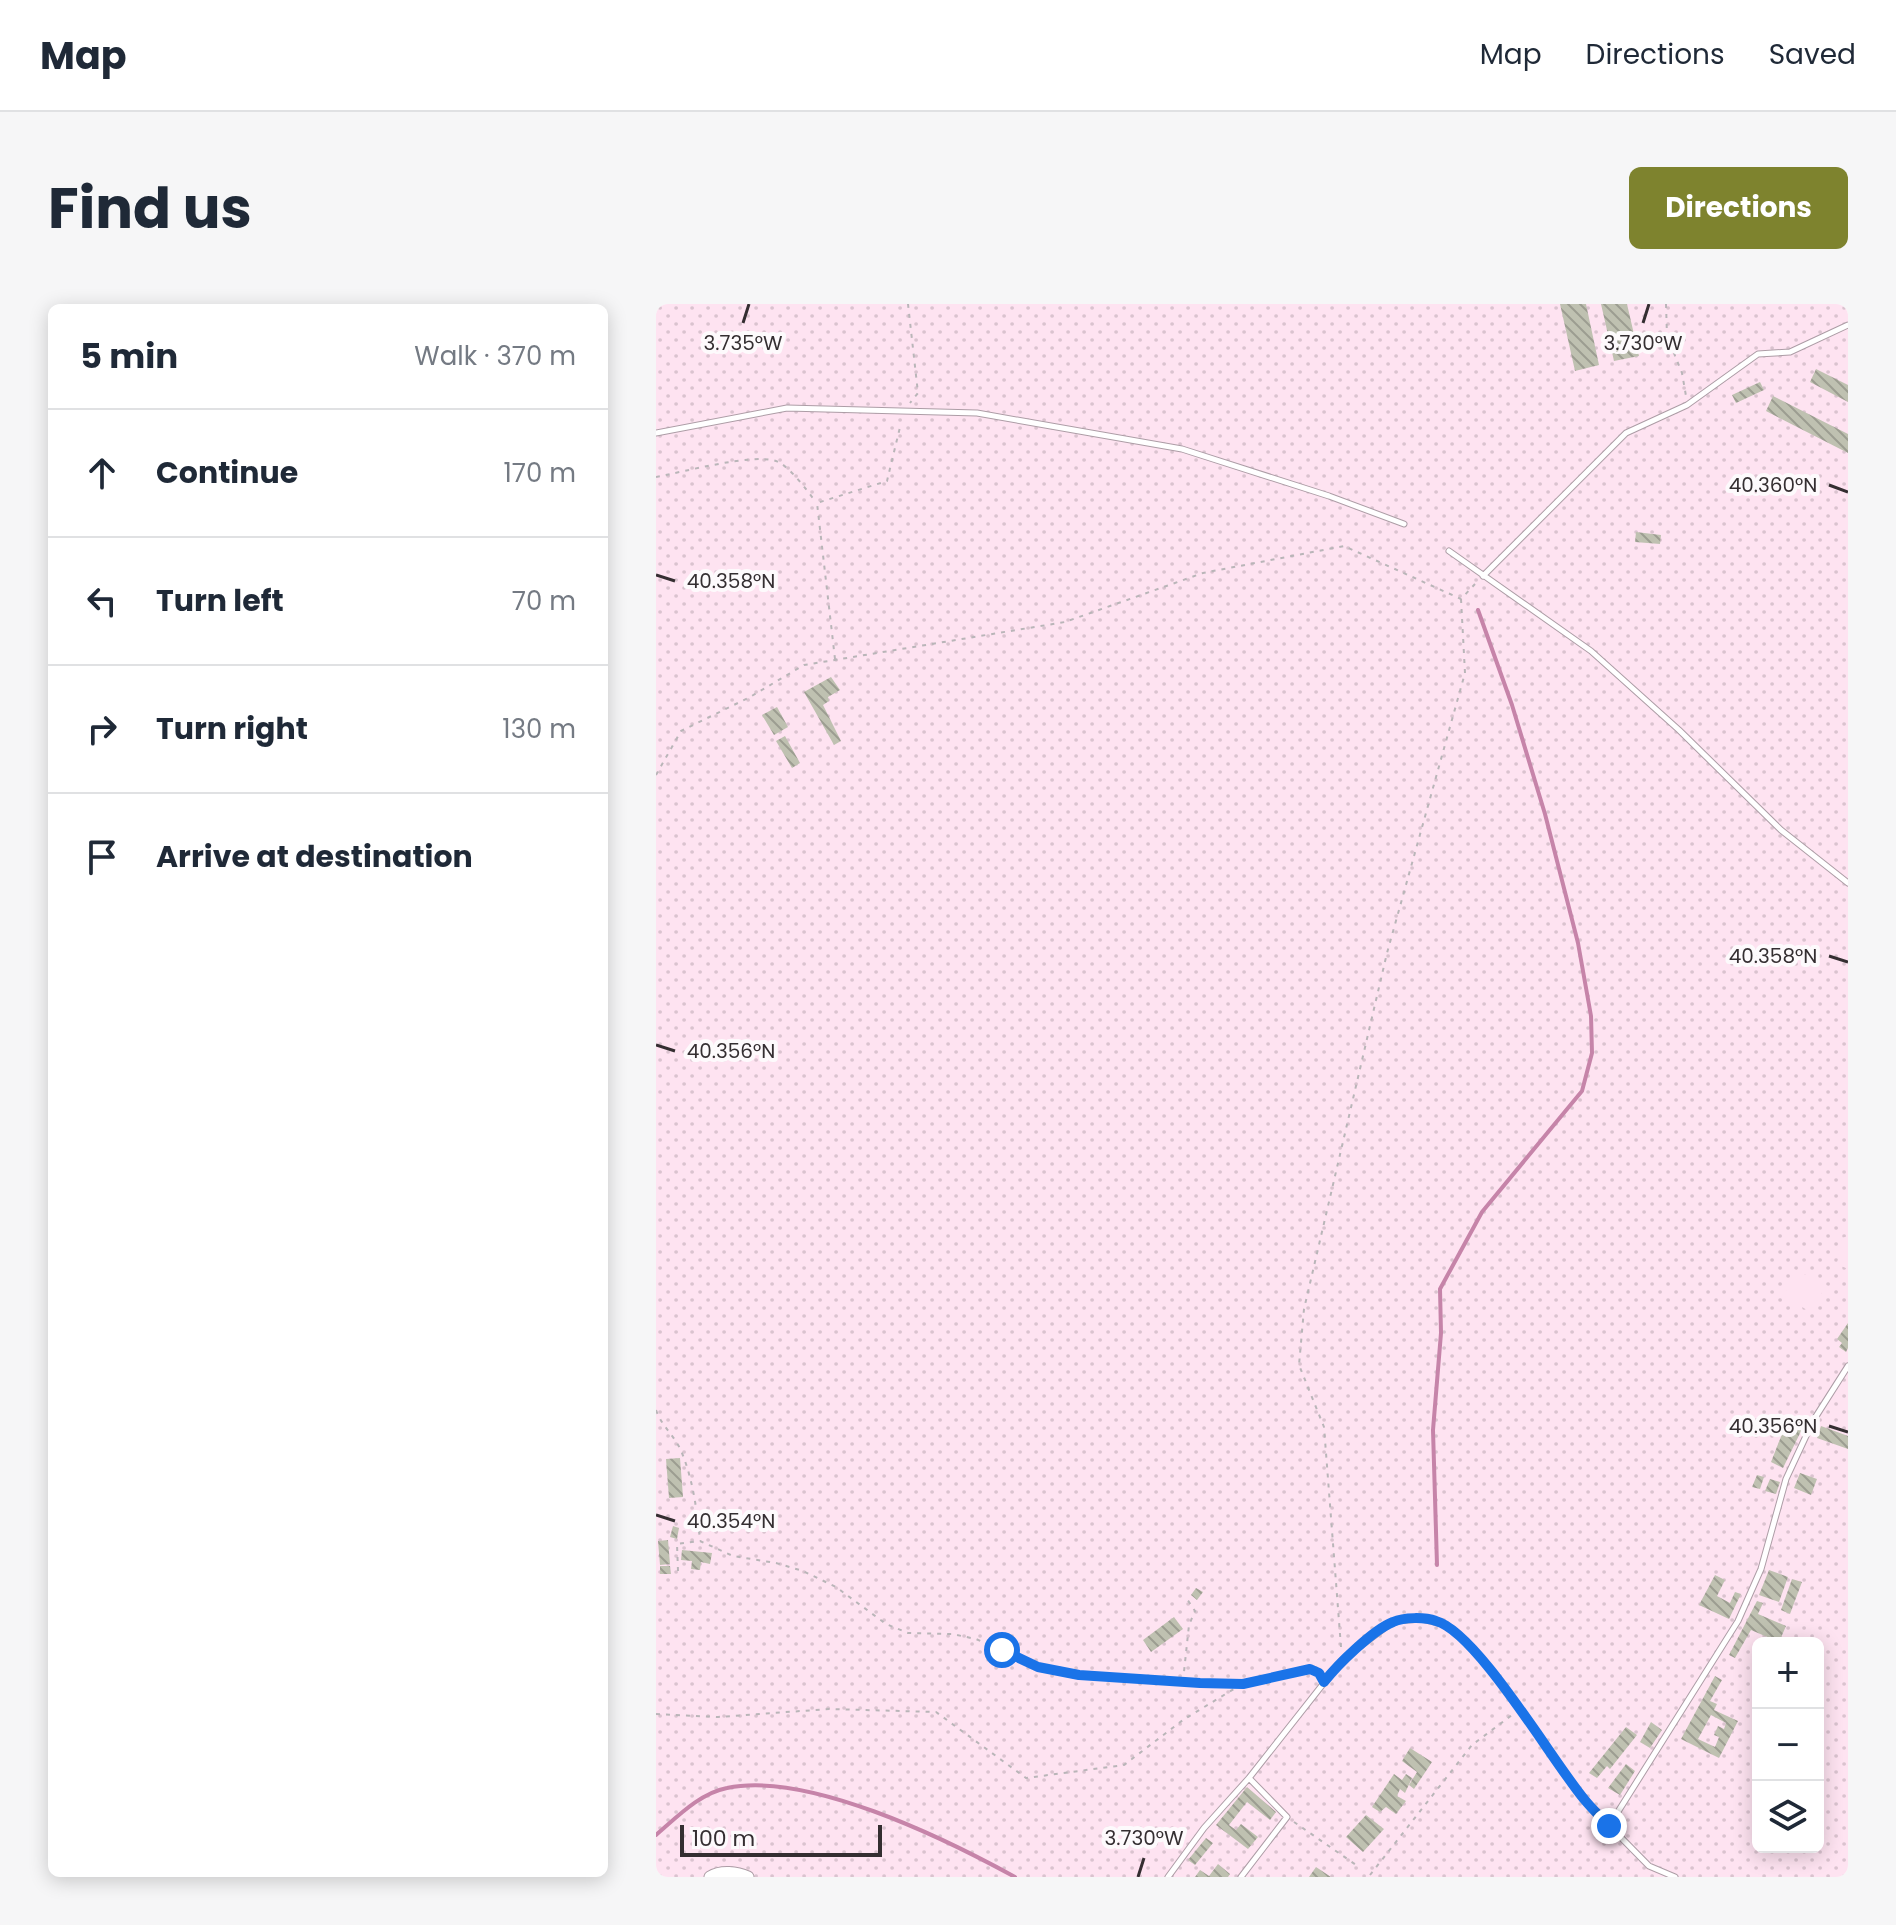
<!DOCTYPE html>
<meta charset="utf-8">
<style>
:root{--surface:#fff;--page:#f6f6f7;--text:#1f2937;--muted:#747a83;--line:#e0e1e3;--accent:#7e832e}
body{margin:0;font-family:Poppins,sans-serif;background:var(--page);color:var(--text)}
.controls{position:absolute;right:24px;bottom:24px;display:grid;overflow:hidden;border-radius:12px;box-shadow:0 4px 20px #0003}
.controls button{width:72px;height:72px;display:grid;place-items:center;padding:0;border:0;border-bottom:2px solid var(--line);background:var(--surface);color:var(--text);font:40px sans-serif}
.scale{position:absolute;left:24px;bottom:20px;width:202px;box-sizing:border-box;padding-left:8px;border:4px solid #342e31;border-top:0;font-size:22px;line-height:28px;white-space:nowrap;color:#342e31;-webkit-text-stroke:6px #fdfafc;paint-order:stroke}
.stop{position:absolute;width:24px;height:24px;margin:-18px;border:6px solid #1a73e8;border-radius:50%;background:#fff}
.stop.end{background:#1a73e8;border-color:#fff;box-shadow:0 2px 8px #0008}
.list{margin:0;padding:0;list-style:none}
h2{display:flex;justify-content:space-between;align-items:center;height:104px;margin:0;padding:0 32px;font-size:34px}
h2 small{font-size:26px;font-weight:400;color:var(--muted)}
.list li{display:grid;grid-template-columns:52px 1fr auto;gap:24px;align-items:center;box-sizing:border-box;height:128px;padding:0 32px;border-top:2px solid var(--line)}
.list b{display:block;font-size:30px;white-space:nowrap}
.list em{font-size:26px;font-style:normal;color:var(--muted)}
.icon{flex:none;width:44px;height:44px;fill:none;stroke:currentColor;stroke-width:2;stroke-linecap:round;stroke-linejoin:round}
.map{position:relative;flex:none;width:1192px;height:1573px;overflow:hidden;border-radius:12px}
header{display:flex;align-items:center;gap:48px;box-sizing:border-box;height:112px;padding:0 40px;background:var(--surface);border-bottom:2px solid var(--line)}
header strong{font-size:38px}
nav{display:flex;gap:44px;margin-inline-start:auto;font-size:28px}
.intro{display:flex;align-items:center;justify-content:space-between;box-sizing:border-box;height:192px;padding:0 48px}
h1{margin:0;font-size:56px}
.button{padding:20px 36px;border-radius:12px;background:var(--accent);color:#fff;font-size:28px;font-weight:700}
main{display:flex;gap:48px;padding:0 48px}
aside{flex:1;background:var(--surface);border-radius:12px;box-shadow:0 4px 20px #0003}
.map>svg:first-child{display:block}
.grass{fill:url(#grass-dots);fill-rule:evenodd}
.green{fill:#fee3f1}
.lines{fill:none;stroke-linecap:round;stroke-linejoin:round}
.stream{stroke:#c684a9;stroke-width:4}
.building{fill:url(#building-back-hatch);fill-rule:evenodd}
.service-casing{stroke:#ad9da6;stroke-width:7}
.minor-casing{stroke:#ad9da6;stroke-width:13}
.path{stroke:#b9b5b8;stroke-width:2;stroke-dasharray:4 6;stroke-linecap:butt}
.service{stroke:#fff;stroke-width:5}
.minor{stroke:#fff;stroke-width:11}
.route{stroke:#1a73e8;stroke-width:10}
.ticks{fill:none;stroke:#342e31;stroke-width:3}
.ticks-label{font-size:20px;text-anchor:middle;fill:#342e31;stroke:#fdfafc;stroke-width:8;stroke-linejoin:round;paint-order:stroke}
</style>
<header>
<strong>Map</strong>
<nav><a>Map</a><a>Directions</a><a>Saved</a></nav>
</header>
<div class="intro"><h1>Find us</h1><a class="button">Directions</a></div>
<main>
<aside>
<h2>5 min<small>Walk · 370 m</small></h2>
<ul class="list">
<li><svg class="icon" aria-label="ahead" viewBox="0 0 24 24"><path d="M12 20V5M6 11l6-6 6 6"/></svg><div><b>Continue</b></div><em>170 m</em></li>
<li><svg class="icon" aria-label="left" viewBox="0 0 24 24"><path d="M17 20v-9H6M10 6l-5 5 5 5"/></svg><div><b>Turn left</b></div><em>70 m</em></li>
<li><svg class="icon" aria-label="right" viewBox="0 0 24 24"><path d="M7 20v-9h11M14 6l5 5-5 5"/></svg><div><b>Turn right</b></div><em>130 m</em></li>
<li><svg class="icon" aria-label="arrive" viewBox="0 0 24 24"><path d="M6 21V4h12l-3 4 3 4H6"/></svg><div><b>Arrive at destination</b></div></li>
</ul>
</aside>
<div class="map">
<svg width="1192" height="1573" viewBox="0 0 1192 1573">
<defs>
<pattern id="grass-dots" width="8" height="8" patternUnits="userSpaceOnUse" patternTransform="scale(2)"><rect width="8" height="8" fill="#fee3f1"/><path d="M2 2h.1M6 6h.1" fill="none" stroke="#dac3cf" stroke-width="1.8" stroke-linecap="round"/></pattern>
<pattern id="building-back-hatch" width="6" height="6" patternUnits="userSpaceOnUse" patternTransform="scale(2)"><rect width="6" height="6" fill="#bfc1b1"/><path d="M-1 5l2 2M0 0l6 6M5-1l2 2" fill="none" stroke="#9c9d91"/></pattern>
</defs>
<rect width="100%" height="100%" fill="#fdfafc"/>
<!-- grass -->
<path class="grass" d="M0,0H1192V1573H0ZM1102,1339H1162V1543H1102Z"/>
<!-- green -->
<path class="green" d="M1192,932V965L1181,960L1186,934Z
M1138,965L1172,982L1151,1006L1128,992Z"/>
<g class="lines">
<!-- stream -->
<path class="stream" d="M781,1261L777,1126L785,1029L784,985L826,908L926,787L936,749L935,712L922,639L889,510L856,401L822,306
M0,1531C20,1514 44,1489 71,1484C151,1467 288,1534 359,1573"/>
</g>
<!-- building -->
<path class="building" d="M904,0H930L943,61L919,67Z
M945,0H971L983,52L958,57Z
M1160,65L1192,81V98L1154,78Z
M1104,78L1108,86L1080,99L1076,91Z
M1117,92L1192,130V149L1110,107Z
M980,228L1005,231L1004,240L979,238Z
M175,373L184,386L172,393L173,397L167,401L185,437L178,441L148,388Z
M121,403L132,423L118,431L106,411Z
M129,432L144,459L136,464L120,437Z
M1192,1019V1044L1190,1048L1183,1043L1186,1039L1181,1035Z
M1141,1114L1149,1119L1127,1164L1115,1158L1126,1130L1131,1133Z
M1165,1122L1192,1132V1145L1161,1134Z
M24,1154L27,1193L13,1194L10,1155Z
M1144,1169L1161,1175L1155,1191L1138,1184Z
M1101,1171L1108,1173L1104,1185L1096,1183Z
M1114,1175L1124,1178L1120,1190L1109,1187Z
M17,1222L23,1224L21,1235L14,1233Z
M12,1236L14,1260L4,1261L2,1237Z
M26,1246L56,1249L54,1260L45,1258L44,1266L35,1265L36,1257L25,1256Z
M4,1262H14L15,1270H4Z
M1113,1266L1132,1273L1123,1298L1103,1291Z
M1059,1271L1069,1276L1061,1292L1074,1299L1079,1288L1085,1290L1073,1315L1043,1301Z
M1136,1275L1146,1278L1134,1310L1125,1306Z
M540,1284L547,1288L541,1296L535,1291Z
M1101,1297L1107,1299L1102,1310L1130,1322L1123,1338L1095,1326L1079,1354L1073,1351Z
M518,1313L527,1325L495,1348L487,1336Z
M1059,1372L1066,1376L1054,1397L1061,1400L1058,1406L1082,1417L1063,1454L1025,1435ZM1055,1411L1070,1419L1068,1425L1062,1422L1058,1431L1063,1433L1059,1443L1042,1435Z
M995,1418L1006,1426L994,1444L984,1438Z
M970,1423L981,1431L954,1465L951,1462L941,1474L933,1469Z
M754,1444L776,1458L758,1485L753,1481L761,1468L746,1457Z
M970,1460L979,1467L964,1491L952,1484Z
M738,1470L746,1476L750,1470L756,1474L749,1489L744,1485L741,1492L750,1497L740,1510L730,1503L724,1508L716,1503Z
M591,1483L620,1508L614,1516L591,1498L573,1521L580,1526L585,1520L602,1533L592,1545L560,1521Z
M710,1511L728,1525L707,1548L690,1533Z
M550,1534L557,1539L539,1561L532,1556Z
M562,1560L574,1570L572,1573H539L544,1566L553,1572Z
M660,1563L675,1573H653Z"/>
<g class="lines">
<defs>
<path id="service" d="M0,129L131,104L321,109L526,145L673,192L748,220
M793,247L935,347L1023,426L1125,526L1192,579
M827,272L970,129L1031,101L1102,50L1134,48L1192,21
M953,1522L1082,1317L1105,1265L1130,1175L1157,1117L1192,1062
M512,1573L548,1524L593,1474L686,1356L738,1317L766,1315L791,1321L804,1333L833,1363L928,1496L993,1562L1019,1573
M585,1573L631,1513L593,1474"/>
<path id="minor" d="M54,1573C65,1566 81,1568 92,1573"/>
</defs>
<!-- service casing -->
<use href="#service" class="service-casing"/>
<!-- minor casing -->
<use href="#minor" class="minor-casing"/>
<!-- path -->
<path class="path" d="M252,0L262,89L254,99
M1010,0L1011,32L1026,69L1030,92
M0,173C27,168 97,149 120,157C134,162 151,187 160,198
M179,355L161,199L231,177L245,119
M0,471L25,427L94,393L148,361L409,318L547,269L688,242L805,295L819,280
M0,1106C6,1123 20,1133 26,1149C37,1176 41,1207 44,1236
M22,1267L21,1240L44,1237L77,1252L120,1259L147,1267L180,1283L230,1320L252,1329L296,1330L320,1335L382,1363L423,1371L587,1380L654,1365L663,1370
M685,1343L668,1123L643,1061L648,1005L731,649L809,369L805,295
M527,1377L533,1321L539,1307L529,1292
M0,1410L62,1413L173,1405L280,1408L370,1474L468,1461L527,1416L586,1380
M638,1518L703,1563
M714,1571L816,1441L856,1411"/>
<!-- service -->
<use href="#service" class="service"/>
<!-- minor -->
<use href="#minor" class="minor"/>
</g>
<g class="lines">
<!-- route -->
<path class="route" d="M346,1346L382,1363L423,1371L544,1379L587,1380L654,1365L663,1369L668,1378C682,1360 717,1326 737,1318C748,1313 769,1313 780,1317C821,1328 897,1458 928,1495C936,1505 945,1513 953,1522"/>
</g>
<!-- ticks -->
<path class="ticks" d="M87,19L93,0M987,19L993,0M1173,181L1192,188M0,271L19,277M1173,652L1192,658M0,741L19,747M1173,1122L1192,1128M0,1211L19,1217M482,1573L488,1554"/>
<g class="ticks-label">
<text x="87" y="46">3.735°W</text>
<text x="987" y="46">3.730°W</text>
<text x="1117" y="188">40.360°N</text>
<text x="75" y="284">40.358°N</text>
<text x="1117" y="659">40.358°N</text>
<text x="75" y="754">40.356°N</text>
<text x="1117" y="1129">40.356°N</text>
<text x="75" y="1224">40.354°N</text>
<text x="488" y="1541">3.730°W</text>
</g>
</svg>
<div class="controls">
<button>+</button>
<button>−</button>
<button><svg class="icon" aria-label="layers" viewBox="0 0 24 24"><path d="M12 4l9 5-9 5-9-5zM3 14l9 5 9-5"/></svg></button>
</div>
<div class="scale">100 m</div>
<div class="stop" style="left:346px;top:1346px"></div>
<div class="stop end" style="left:953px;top:1522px"></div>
</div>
</main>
